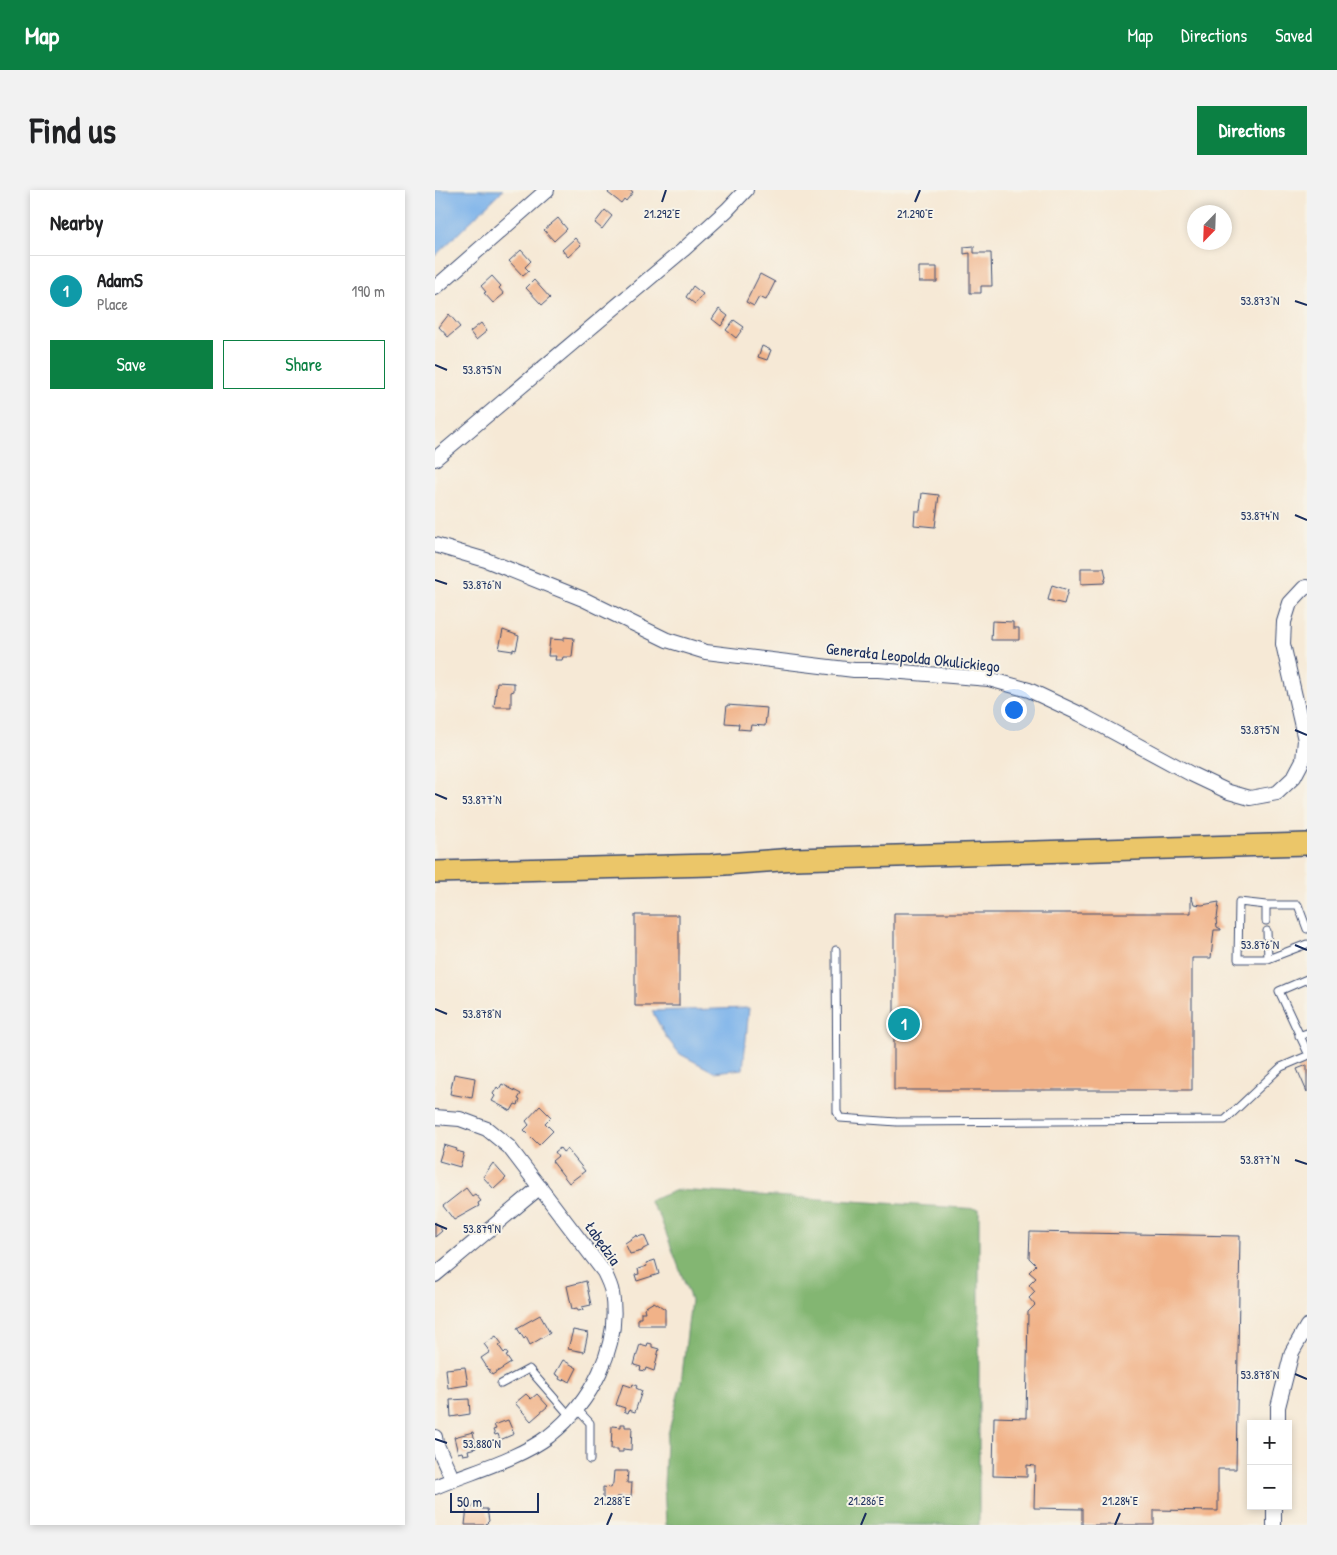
<!DOCTYPE html>
<meta charset="utf-8">
<style>
:root{--surface:#fff;--page:#f2f2f2;--text:#202124;--muted:#757577;--line:#e0e0e0;--accent:#0b8043}
body{margin:0;font-family:"Patrick Hand",sans-serif;background:var(--page);color:var(--text)}
.controls{position:absolute;right:15px;bottom:15px;display:grid;overflow:hidden;border-radius:0px;box-shadow:0 2px 8px #0003}
.controls button{width:45px;height:45px;display:grid;place-items:center;padding:0;border:0;border-bottom:1px solid var(--line);background:var(--surface);color:var(--text);font:25px sans-serif}
.compass{position:absolute;left:752px;top:15px;width:45px;height:45px;border-radius:50%;background:var(--surface);box-shadow:0 2px 8px #0003;rotate:203deg}
.scale{position:absolute;left:15px;bottom:12px;width:89px;box-sizing:border-box;padding-left:5px;border:2px solid #1b2f5e;border-top:0;font-size:14px;line-height:18px;white-space:nowrap;color:#1b2f5e;-webkit-text-stroke:4px #f7f3e8;paint-order:stroke}
.you{position:absolute;left:578px;top:519px;width:18px;height:18px;margin:-12px;border:4px solid #fff;border-radius:50%;background:#1a73e8;box-shadow:0 0 0 8px #1a73e833}
.badge{display:grid;place-items:center;width:32px;height:32px;border-radius:50%;background:var(--accent);color:#fff;font-size:16px;font-weight:700}
.pin{position:absolute;translate:-50% -50%;border:2px solid #fff;box-shadow:0 1px 5px #0006}
.list{margin:0;padding:0;list-style:none}
h2{display:flex;justify-content:space-between;align-items:center;height:65px;margin:0;padding:0 20px;font-size:21px}
h2 small{font-size:16px;font-weight:400;color:var(--muted)}
.list li{display:grid;grid-template-columns:32px 1fr auto;gap:15px;align-items:center;box-sizing:border-box;height:70px;padding:0 20px;border-top:1px solid var(--line)}
.list b{display:block;font-size:19px;white-space:nowrap}
.list p{margin:0;font-size:16px;white-space:nowrap;color:var(--muted)}
.list em{font-size:16px;font-style:normal;color:var(--muted)}
.actions{display:flex;gap:10px;padding:15px 20px}
.actions a{flex:1;padding:11px 0;border:1px solid var(--accent);border-radius:0px;text-align:center;font-size:18px;color:var(--accent)}
.actions .main{background:var(--accent);color:#fff}
.map{position:relative;flex:none;width:872px;height:1335px;overflow:hidden;border-radius:0px}
header{display:flex;align-items:center;gap:30px;box-sizing:border-box;height:70px;padding:0 25px;background:var(--accent);color:#fff}
header strong{font-size:24px}
nav{display:flex;gap:28px;margin-inline-start:auto;font-size:18px}
.intro{display:flex;align-items:center;justify-content:space-between;box-sizing:border-box;height:120px;padding:0 30px}
h1{margin:0;font-size:35px}
.button{padding:12px 22px;border-radius:0px;background:var(--accent);color:#fff;font-size:18px;font-weight:700}
main{display:flex;gap:30px;padding:0 30px}
aside{flex:1;background:var(--surface);border-radius:0px;box-shadow:0 2px 8px #0003}
.map>svg:first-child{display:block}
.forest{fill:#83b672;stroke:#4f7268}
.water{fill:#7cb2ea;stroke:#4c70a4}
.building{fill:#f1b288}
.lines{fill:none;stroke-linecap:round;stroke-linejoin:round}
.service-casing{stroke:#3c4b70;stroke-width:9}
.minor-casing{stroke:#3c4b70;stroke-width:16}
.primary-casing{stroke:#3c4b70;stroke-width:24}
.service{stroke:#fff;stroke-width:7}
.minor{stroke:#fff;stroke-width:14}
.primary{stroke:#ebc669;stroke-width:21}
.ticks{fill:none;stroke:#1b2f5e;stroke-width:2}
.labels{text-anchor:middle;dominant-baseline:central;stroke-width:4;stroke-linejoin:round;paint-order:stroke}
.street-label{font-size:16px;fill:#1b2f5e;stroke:#f7f3e8}
.ticks-label{font-size:12px;text-anchor:middle;fill:#1b2f5e;stroke:#f7f3e8;stroke-width:4;stroke-linejoin:round;paint-order:stroke}
</style>
<header>
<strong>Map</strong>
<nav><a>Map</a><a>Directions</a><a>Saved</a></nav>
</header>
<div class="intro"><h1>Find us</h1><a class="button">Directions</a></div>
<main>
<aside>
<h2>Nearby<small></small></h2>
<ul class="list">
<li><span class="badge" style="background:#0f9aa8">1</span><div><b>AdamS</b><p>Place</p></div><em>190 m</em></li>
</ul>
<div class="actions"><a class="main">Save</a><a>Share</a></div>
</aside>
<div class="map">
<svg width="872" height="1335" viewBox="0 0 872 1335">
<rect width="100%" height="100%" fill="#f7f3e8"/>
<filter id="ink" filterUnits="userSpaceOnUse"><feTurbulence type="fractalNoise" baseFrequency=".02" numOctaves="2"/><feDisplacementMap in="SourceGraphic" scale="10" xChannelSelector="R" yChannelSelector="G"/><feConvolveMatrix kernelMatrix="1 2 1 2 8 2 1 2 1" color-interpolation-filters="sRGB"/></filter>
<filter id="wash" filterUnits="userSpaceOnUse"><feTurbulence type="fractalNoise" baseFrequency=".0096" numOctaves="4" result="noise"/><feDisplacementMap in="SourceGraphic" scale="20" xChannelSelector="R" yChannelSelector="G"/><feGaussianBlur stdDeviation="1.12" result="paint"/><feColorMatrix in="noise" values="0 0 0 0 0 0 0 0 0 0 0 0 0 0 0 0 0 1.4 0 .05"/><feComposite in="paint" operator="in"/></filter>
<g filter="url(#wash)">
<rect width="100%" height="100%" fill="#f6e9d6"/>
<!-- forest -->
<path class="forest" d="M242,1000L544,1019V1335H231L229,1295L231,1252L246,1193L256,1110L225,1027L214,1011Z"/>
<!-- water -->
<path class="water" d="M0,0H68L0,66Z
M314,818L308,879L279,882L245,864L231,847L217,821Z"/>
<g id="blocks">
<!-- building -->
<path class="building" d="M175,0H195L198,2L191,11L189,9L186,13L173,3Z
M170,20L177,26L167,39L160,33Z
M123,28L132,39L119,51L109,40Z
M140,48L146,55L133,67L127,60Z
M539,56V63H556L557,96H546V103H535V63L529,64V57Z
M86,60L96,71L90,77L94,81L88,86L74,71Z
M484,77H502V92H484Z
M325,84L340,92L331,110L324,107L319,116L311,112Z
M57,86L66,96L64,98L69,104L58,113L49,103L51,102L46,96Z
M99,90L115,108L107,115L91,98Z
M258,96L268,104L260,114L251,107Z
M284,119L293,126L286,136L277,129Z
M14,124L25,137L13,147L4,137Z
M299,130L309,137L301,148L291,140Z
M46,133L52,141L41,150L35,142Z
M327,156L336,160L332,170L323,167Z
M487,303L504,305L500,337L479,335L480,321H485Z
M646,378H669L671,387L669,393L646,394Z
M617,395L633,400L629,414L613,410Z
M557,431L578,432V438H584V450H556Z
M68,440L84,446L81,460L78,459V461L64,459Z
M129,447L139,448L137,467H128L127,470H120L121,466H113L115,449L129,450Z
M62,492L79,493V501L76,502V517H59Z
M292,515L332,518L330,536L316,535L315,540L303,539L304,534L290,533Z
M756,706L759,714L767,715L784,712L782,729H781L782,737L786,739V740H779L776,768H757V900H459V723H756Z
M200,725H244V816H200Z
M872,875V902L862,879Z
M19,884L40,888L37,908L15,904Z
M67,894L86,904L83,909L85,910L83,915L80,914L76,921L57,911L60,906L58,904L62,897L64,899Z
M105,916L116,927L110,933L118,941L104,955L89,940L94,935L91,931Z
M9,955L22,959L21,961L29,963L25,977L4,971Z
M125,958L128,962L132,959L150,981L134,993L117,971L123,966L120,962Z
M58,973L71,988L59,999L48,987Z
M31,998L37,1006L40,1004L46,1011L43,1013L44,1016L19,1030L8,1016Z
M0,1032L7,1041L0,1047Z
M595,1042L805,1046L801,1279H783V1321L719,1320V1335H647V1319L599,1318L600,1276L592,1275V1287L558,1286L559,1227L591,1228L593,1122L600,1115L594,1108L600,1102L594,1095L601,1088L594,1082L601,1075L594,1068Z
M202,1045L203,1047L209,1045L214,1056L208,1059L207,1061L195,1064L190,1053Z
M220,1070L224,1084L202,1091L200,1085L204,1084L203,1079L212,1076L211,1073Z
M151,1091L156,1115L147,1117L148,1120L143,1121L142,1118L137,1119L132,1096Z
M219,1112L230,1119V1135H203V1128H206V1122H210L209,1118Z
M105,1125L115,1143L95,1155L91,1147L89,1149L82,1138Z
M138,1140L153,1143L149,1162L133,1159Z
M61,1146L67,1154L64,1156L69,1163L71,1161L73,1165L71,1166L76,1173L57,1185L46,1168L55,1162L49,1154Z
M213,1153L217,1154V1157L224,1159L219,1181L211,1178L210,1181L205,1180L206,1177L199,1175L205,1154L212,1156Z
M128,1170L142,1178L135,1192L130,1189L128,1191L124,1189L125,1187L120,1184Z
M30,1177L33,1195L13,1198L11,1179Z
M188,1194L197,1197L198,1194L202,1196L201,1198L207,1201L200,1222L194,1220L193,1223L189,1221L190,1218L181,1215Z
M91,1204L96,1209L102,1204L113,1216L96,1231L80,1213Z
M34,1209L35,1224L16,1227L15,1210Z
M73,1230L79,1244L65,1250L63,1244L60,1245L58,1240L61,1239L59,1235Z
M186,1234H190V1237H197L196,1260L188,1259V1262H183V1259H176L177,1236L186,1237Z
M38,1242L41,1258L33,1260L34,1264L28,1265L27,1262L23,1263L19,1247Z
M179,1281H193L192,1293H197L196,1307H182V1309H168V1297L176,1298L178,1293Z
M40,1313L45,1314L47,1319H52L54,1331L50,1335H30L32,1317L37,1318Z"/>
</g>
</g>
<g filter="url(#ink)">
<use href="#blocks" fill-opacity="0" stroke="#3c4b70" stroke-width="1"/>
<g class="lines">
<defs>
<path id="service" d="M831,731V715
M872,739L863,715H831L804,712L803,769H833L872,754
M832,741L833,769
M401,760L402,922L405,928L462,932L790,930L846,877L872,866
M872,789L844,801L872,861
M864,846L872,843
M66,1194L94,1179L135,1226
M142,1219L155,1233V1270"/>
<path id="minor" d="M0,98L112,0
M0,269L248,60L292,20L311,0
M0,355L51,370L148,409L232,450L271,462L419,480H443L554,489L594,500L645,524L756,584L794,602L815,608L842,603L859,587L868,570L870,550L848,454L849,432L855,413L869,398L872,397
M0,927L25,929L52,939L74,957L169,1082C172,1088 176,1096 177,1103C186,1157 156,1213 114,1246C82,1270 37,1281 0,1297
M0,1085L105,997
M843,1234V1217L857,1162L872,1136
M0,1247L1,1253L18,1290
M839,1335V1316"/>
<path id="primary" d="M0,682L276,675L360,669L872,654"/>
</defs>
<!-- service casing -->
<use href="#service" class="service-casing"/>
<!-- minor casing -->
<use href="#minor" class="minor-casing"/>
<!-- primary casing -->
<use href="#primary" class="primary-casing"/>
<!-- service -->
<use href="#service" class="service"/>
<!-- minor -->
<use href="#minor" class="minor"/>
<!-- primary -->
<use href="#primary" class="primary"/>
</g>
</g>
<!-- ticks -->
<path class="ticks" d="M227,12L231,0M480,12L485,0M860,111L872,115M0,175L12,180M860,325L872,330M0,390L12,394M860,540L872,545M0,604L12,609M860,755L872,760M0,819L12,824M860,970L872,974M0,1034L12,1039M860,1184L872,1189M0,1249L12,1253M172,1335L177,1323M426,1335L431,1323M680,1335L685,1323"/>
<g class="labels">
<!-- street labels -->
<g class="street-label">
<text transform="translate(478 467) rotate(6)">Generała Leopolda Okulickiego</text>
<text transform="translate(168 1053) rotate(55)">Łabędzia</text>
</g>
</g>
<g class="ticks-label">
<text x="227" y="28">21.292°E</text>
<text x="480" y="28">21.290°E</text>
<text x="825" y="115">53.873°N</text>
<text x="47" y="184">53.875°N</text>
<text x="825" y="330">53.874°N</text>
<text x="47" y="399">53.876°N</text>
<text x="825" y="544">53.875°N</text>
<text x="47" y="614">53.877°N</text>
<text x="825" y="759">53.876°N</text>
<text x="47" y="828">53.878°N</text>
<text x="825" y="974">53.877°N</text>
<text x="47" y="1043">53.879°N</text>
<text x="825" y="1189">53.878°N</text>
<text x="47" y="1258">53.880°N</text>
<text x="177" y="1315">21.288°E</text>
<text x="431" y="1315">21.286°E</text>
<text x="685" y="1315">21.284°E</text>
</g>
</svg>
<div class="controls">
<button>+</button>
<button>−</button>
</div>
<svg class="compass" viewBox="-18 -18 36 36"><path d="M0-13l5 13h-10z" fill="#e53935"/><path d="M0 13l5-13h-10z" fill="#757577"/></svg>
<div class="scale">50 m</div>
<div class="you"></div>
<div class="pin badge" style="left:469px;top:834px;background:#0f9aa8">1</div>
</div>
</main>
